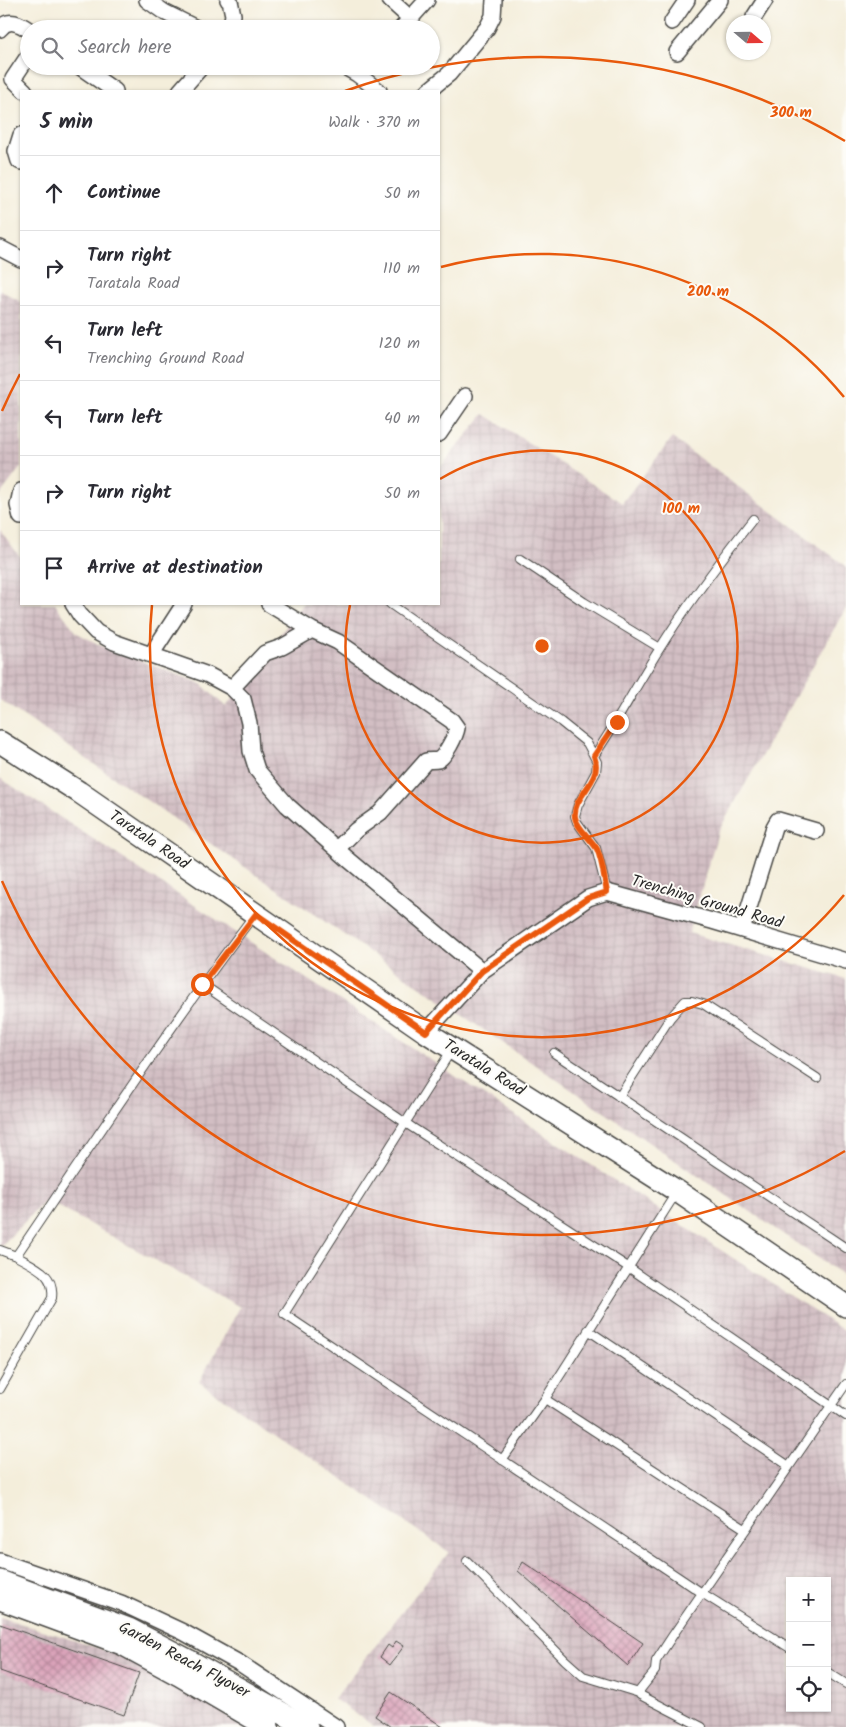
<!DOCTYPE html>
<meta charset="utf-8">
<style>
:root{--surface:#fff;--page:#f7f7f7;--text:#2b2b33;--muted:#7c7c81;--line:#e1e1e2}
body{margin:0;font-family:Kalam,sans-serif;background:var(--page);color:var(--text)}
.controls{position:absolute;right:15px;bottom:15px;display:grid;overflow:hidden;border-radius:0px;box-shadow:0 1px 4px #0004}
.controls button{width:45px;height:45px;display:grid;place-items:center;padding:0;border:0;border-bottom:1px solid var(--line);background:var(--surface);color:var(--text);font:25px sans-serif}
.compass{position:absolute;left:726px;top:15px;width:45px;height:45px;border-radius:50%;background:var(--surface);box-shadow:0 1px 4px #0004;rotate:110deg}
.stop{position:absolute;width:15px;height:15px;margin:-11px;border:4px solid #ea580c;border-radius:50%;background:#fff}
.stop.end{background:#ea580c;border-color:#fff;box-shadow:0 1px 5px #0008}
.list{margin:0;padding:0;list-style:none}
h2{display:flex;justify-content:space-between;align-items:center;height:65px;margin:0;padding:0 20px;font-size:21px}
h2 small{font-size:16px;font-weight:400;color:var(--muted)}
.list li{display:grid;grid-template-columns:32px 1fr auto;gap:15px;align-items:center;box-sizing:border-box;height:75px;padding:0 20px;border-top:1px solid var(--line)}
.list b{display:block;font-size:19px;white-space:nowrap}
.list p{margin:0;font-size:16px;white-space:nowrap;color:var(--muted)}
.list em{font-size:16px;font-style:normal;color:var(--muted)}
.icon{flex:none;width:28px;height:28px;fill:none;stroke:currentColor;stroke-width:2;stroke-linecap:round;stroke-linejoin:round}
.map{position:relative;flex:none;width:846px;height:1727px;overflow:hidden}
.search{position:absolute;background:var(--surface);box-shadow:0 1px 4px #0004;left:20px;top:20px;width:420px;height:55px;display:flex;align-items:center;gap:12px;box-sizing:border-box;padding:0 18px;border-radius:28px;color:var(--muted);font-size:19px}
.panel{position:absolute;background:var(--surface);box-shadow:0 1px 4px #0004;left:20px;top:90px;width:420px;height:515px;border-radius:0px}
.map>svg:first-child{display:block}
.industrial{fill:url(#industrial-grid);fill-rule:evenodd}
.building{fill:url(#building-cross-hatch)}
.lines{fill:none;stroke-linecap:round;stroke-linejoin:round}
.lane-casing{stroke:#494845;stroke-width:10}
.street-casing{stroke:#494845;stroke-width:18}
.secondary-casing{stroke:#494845;stroke-width:24}
.lane{stroke:#fff;stroke-width:8}
.street{stroke:#fff;stroke-width:15}
.secondary{stroke:#fff;stroke-width:21}
.route{stroke:#ea580c;stroke-width:6}
.ring{fill:none;stroke:#e8590c;stroke-width:2.5}
.labels{text-anchor:middle;dominant-baseline:central;stroke-width:4;stroke-linejoin:round;paint-order:stroke}
.street-label{font-size:16px;fill:#2b2b2b;stroke:#fdfcf7}
.centre{fill:#e8590c;stroke:#fdfcf7;stroke-width:2.5}
.ring-label{font-size:15px;text-anchor:middle;font-weight:bold;fill:#e8590c;stroke:#fdfcf7;stroke-width:4;stroke-linejoin:round;paint-order:stroke}
</style>
<div class="map">
<svg width="846" height="1727" viewBox="0 0 846 1727">
<defs>
<pattern id="industrial-grid" width="8" height="8" patternUnits="userSpaceOnUse" patternTransform="scale(1.25)"><rect width="8" height="8" fill="#d2bec3"/><path d="M0 4h8M4 0v8" fill="none" stroke="#b4a3a8"/></pattern>
<pattern id="building-cross-hatch" width="8" height="8" patternUnits="userSpaceOnUse" patternTransform="scale(1.25)"><rect width="8" height="8" fill="#daa2b9"/><path d="M0 0l8 8M0 8l8-8" fill="none" stroke="#b18497"/></pattern>
</defs>
<rect width="100%" height="100%" fill="#fdfcf7"/>
<filter id="ink" filterUnits="userSpaceOnUse"><feTurbulence type="fractalNoise" baseFrequency=".02" numOctaves="2"/><feDisplacementMap in="SourceGraphic" scale="10" xChannelSelector="R" yChannelSelector="G"/><feConvolveMatrix kernelMatrix="1 2 1 2 8 2 1 2 1" color-interpolation-filters="sRGB"/></filter>
<filter id="wash" filterUnits="userSpaceOnUse"><feTurbulence type="fractalNoise" baseFrequency=".0096" numOctaves="4" result="noise"/><feDisplacementMap in="SourceGraphic" scale="20" xChannelSelector="R" yChannelSelector="G"/><feGaussianBlur stdDeviation="1.12" result="paint"/><feColorMatrix in="noise" values="0 0 0 0 0 0 0 0 0 0 0 0 0 0 0 0 0 1.4 0 .05"/><feComposite in="paint" operator="in"/></filter>
<g filter="url(#wash)">
<rect width="100%" height="100%" fill="#f4eedb"/>
<!-- industrial -->
<path class="industrial" d="M0,290L21,302V467L0,495Z
M484,414L622,503L672,438L846,566V608L718,832L689,933L846,979V1277L0,700V530L21,558V604H55L77,633L104,647L200,683L226,707L303,604H439V469Z
M0,778L846,1332V1727H375L334,1699L449,1552L199,1382L240,1307L46,1200L0,1247ZM790,1581H827V1708H790Z
M0,1617L149,1664L245,1727H0Z"/>
<g id="blocks">
<!-- building -->
<path class="building" d="M523,1562L643,1643L628,1666L518,1571Z
M0,1624L139,1673L124,1715L0,1671Z
M396,1641L404,1646L390,1665L380,1657L388,1645L392,1648Z
M391,1692L443,1727H391L375,1716Z"/>
</g>
</g>
<g filter="url(#ink)">
<use href="#blocks" fill-opacity="0" stroke="#494845" stroke-width="1"/>
<g class="lines">
<defs>
<path id="lane" d="M520,559L584,602L660,648
M390,604L561,722L587,743L597,762L596,772L578,805L575,816L577,822L596,848L607,892
M594,756C618,721 637,684 660,648C688,603 720,561 753,519
M202,984L413,1128L628,1267L846,1416
M451,1051L284,1314L702,1593L790,1648
M554,1053L846,1248
M619,1097L670,1018L685,1001H692L703,1004L817,1078
M0,1250L16,1256C94,1141 170,1026 254,915
M588,1330L789,1466
M0,1389L52,1298C55,1273 35,1267 16,1256
M545,1399L745,1529
M502,1460L545,1399L676,1193
M467,1561L565,1660L583,1676L639,1693
M827,1672L846,1684
M702,1727L640,1695V1690L655,1671L656,1661L673,1635L846,1384"/>
<path id="street" d="M147,0L164,12L198,29
M228,0L230,1L233,15L230,29
M390,0L411,19
M754,17L765,0
M672,22L687,0
M0,29C8,18 19,23 29,30
M401,29L427,0
M677,52L720,0
M79,66L115,91
M343,66L357,74L379,91
M25,91L13,79L29,55
M180,91L202,66
M428,91L449,74L487,28L493,16L494,0
M21,135L16,151L19,161L21,162
M0,248L21,259
M439,434L465,396
M21,491L18,505L21,517
M73,604L80,615L96,632L114,642L208,675L232,688L243,699L249,723L251,751L257,770L287,805L349,860L482,971
M269,604L312,630L338,642L452,721L457,728C456,735 445,757 438,760C434,761 429,760 426,761L380,813L356,830L337,849
M151,655L184,604
M232,688L265,653L282,647L312,630
M742,930L774,827L778,820L816,831
M426,1032L482,971L588,898L607,892L712,921L846,961
M0,1561L121,1603L183,1632L241,1664L336,1727"/>
<path id="secondary" d="M0,742L79,792L426,1032L677,1191L846,1306
M0,1581L129,1629L188,1660L307,1727
M0,1599L122,1644L179,1675L268,1727"/>
</defs>
<!-- lane casing -->
<use href="#lane" class="lane-casing"/>
<!-- street casing -->
<use href="#street" class="street-casing"/>
<!-- secondary casing -->
<use href="#secondary" class="secondary-casing"/>
<!-- lane -->
<use href="#lane" class="lane"/>
<!-- street -->
<use href="#street" class="street"/>
<!-- secondary -->
<use href="#secondary" class="secondary"/>
</g>
</g>
<g class="lines" filter="url(#ink)">
<!-- route -->
<path class="route" d="M202,984L256,914L426,1032L482,971L588,898L607,892C604,878 603,862 597,849C592,840 576,827 575,817C572,795 604,782 594,756L617,722"/>
</g>
<!-- distance rings -->
<g class="ring">
<path d="M440 479A196 196 0 1 1 350 605"/>
<path d="M844 895A392 392 0 0 1 152 605M441 267A392 392 0 0 1 844 397"/>
<path d="M845 1151A589 589 0 0 1 2 881M2 411A589 589 0 0 1 20 374M345 91A589 589 0 0 1 845 141"/>
</g>
<g class="labels">
<!-- street labels -->
<g class="street-label">
<text transform="translate(149 840) rotate(34)">Taratala Road</text>
<text transform="translate(707 902) rotate(16)">Trenching Ground Road</text>
<text transform="translate(484 1068) rotate(32)">Taratala Road</text>
<text transform="translate(184 1660) rotate(28)">Garden Reach Flyover</text>
</g>
</g>
<circle cx="542" cy="646" r="8" class="centre"/>
<g class="ring-label">
<text x="791" y="117">300 m</text>
<text x="708" y="296">200 m</text>
<text x="681" y="513">100 m</text>
</g>
</svg>
<div class="controls">
<button>+</button>
<button>−</button>
<button><svg class="icon" aria-label="locate" viewBox="0 0 24 24"><circle cx="12" cy="12" r="6"/><path d="M12 2v4M12 18v4M2 12h4M18 12h4"/></svg></button>
</div>
<svg class="compass" viewBox="-18 -18 36 36"><path d="M0-13l5 13h-10z" fill="#e53935"/><path d="M0 13l5-13h-10z" fill="#7c7c81"/></svg>
<div class="stop" style="left:202px;top:984px"></div>
<div class="stop end" style="left:617px;top:722px"></div>
<div class="search"><svg class="icon" aria-label="search" viewBox="0 0 24 24"><circle cx="10" cy="10" r="6"/><path d="M15 15l6 6"/></svg>Search here</div>
<section class="panel">
<h2>5 min<small>Walk · 370 m</small></h2>
<ul class="list">
<li><svg class="icon" aria-label="ahead" viewBox="0 0 24 24"><path d="M12 20V5M6 11l6-6 6 6"/></svg><div><b>Continue</b></div><em>50 m</em></li>
<li><svg class="icon" aria-label="right" viewBox="0 0 24 24"><path d="M7 20v-9h11M14 6l5 5-5 5"/></svg><div><b>Turn right</b><p>Taratala Road</p></div><em>110 m</em></li>
<li><svg class="icon" aria-label="left" viewBox="0 0 24 24"><path d="M17 20v-9H6M10 6l-5 5 5 5"/></svg><div><b>Turn left</b><p>Trenching Ground Road</p></div><em>120 m</em></li>
<li><svg class="icon" aria-label="left" viewBox="0 0 24 24"><path d="M17 20v-9H6M10 6l-5 5 5 5"/></svg><div><b>Turn left</b></div><em>40 m</em></li>
<li><svg class="icon" aria-label="right" viewBox="0 0 24 24"><path d="M7 20v-9h11M14 6l5 5-5 5"/></svg><div><b>Turn right</b></div><em>50 m</em></li>
<li><svg class="icon" aria-label="arrive" viewBox="0 0 24 24"><path d="M6 21V4h12l-3 4 3 4H6"/></svg><div><b>Arrive at destination</b></div></li>
</ul>
</section>
</div>
